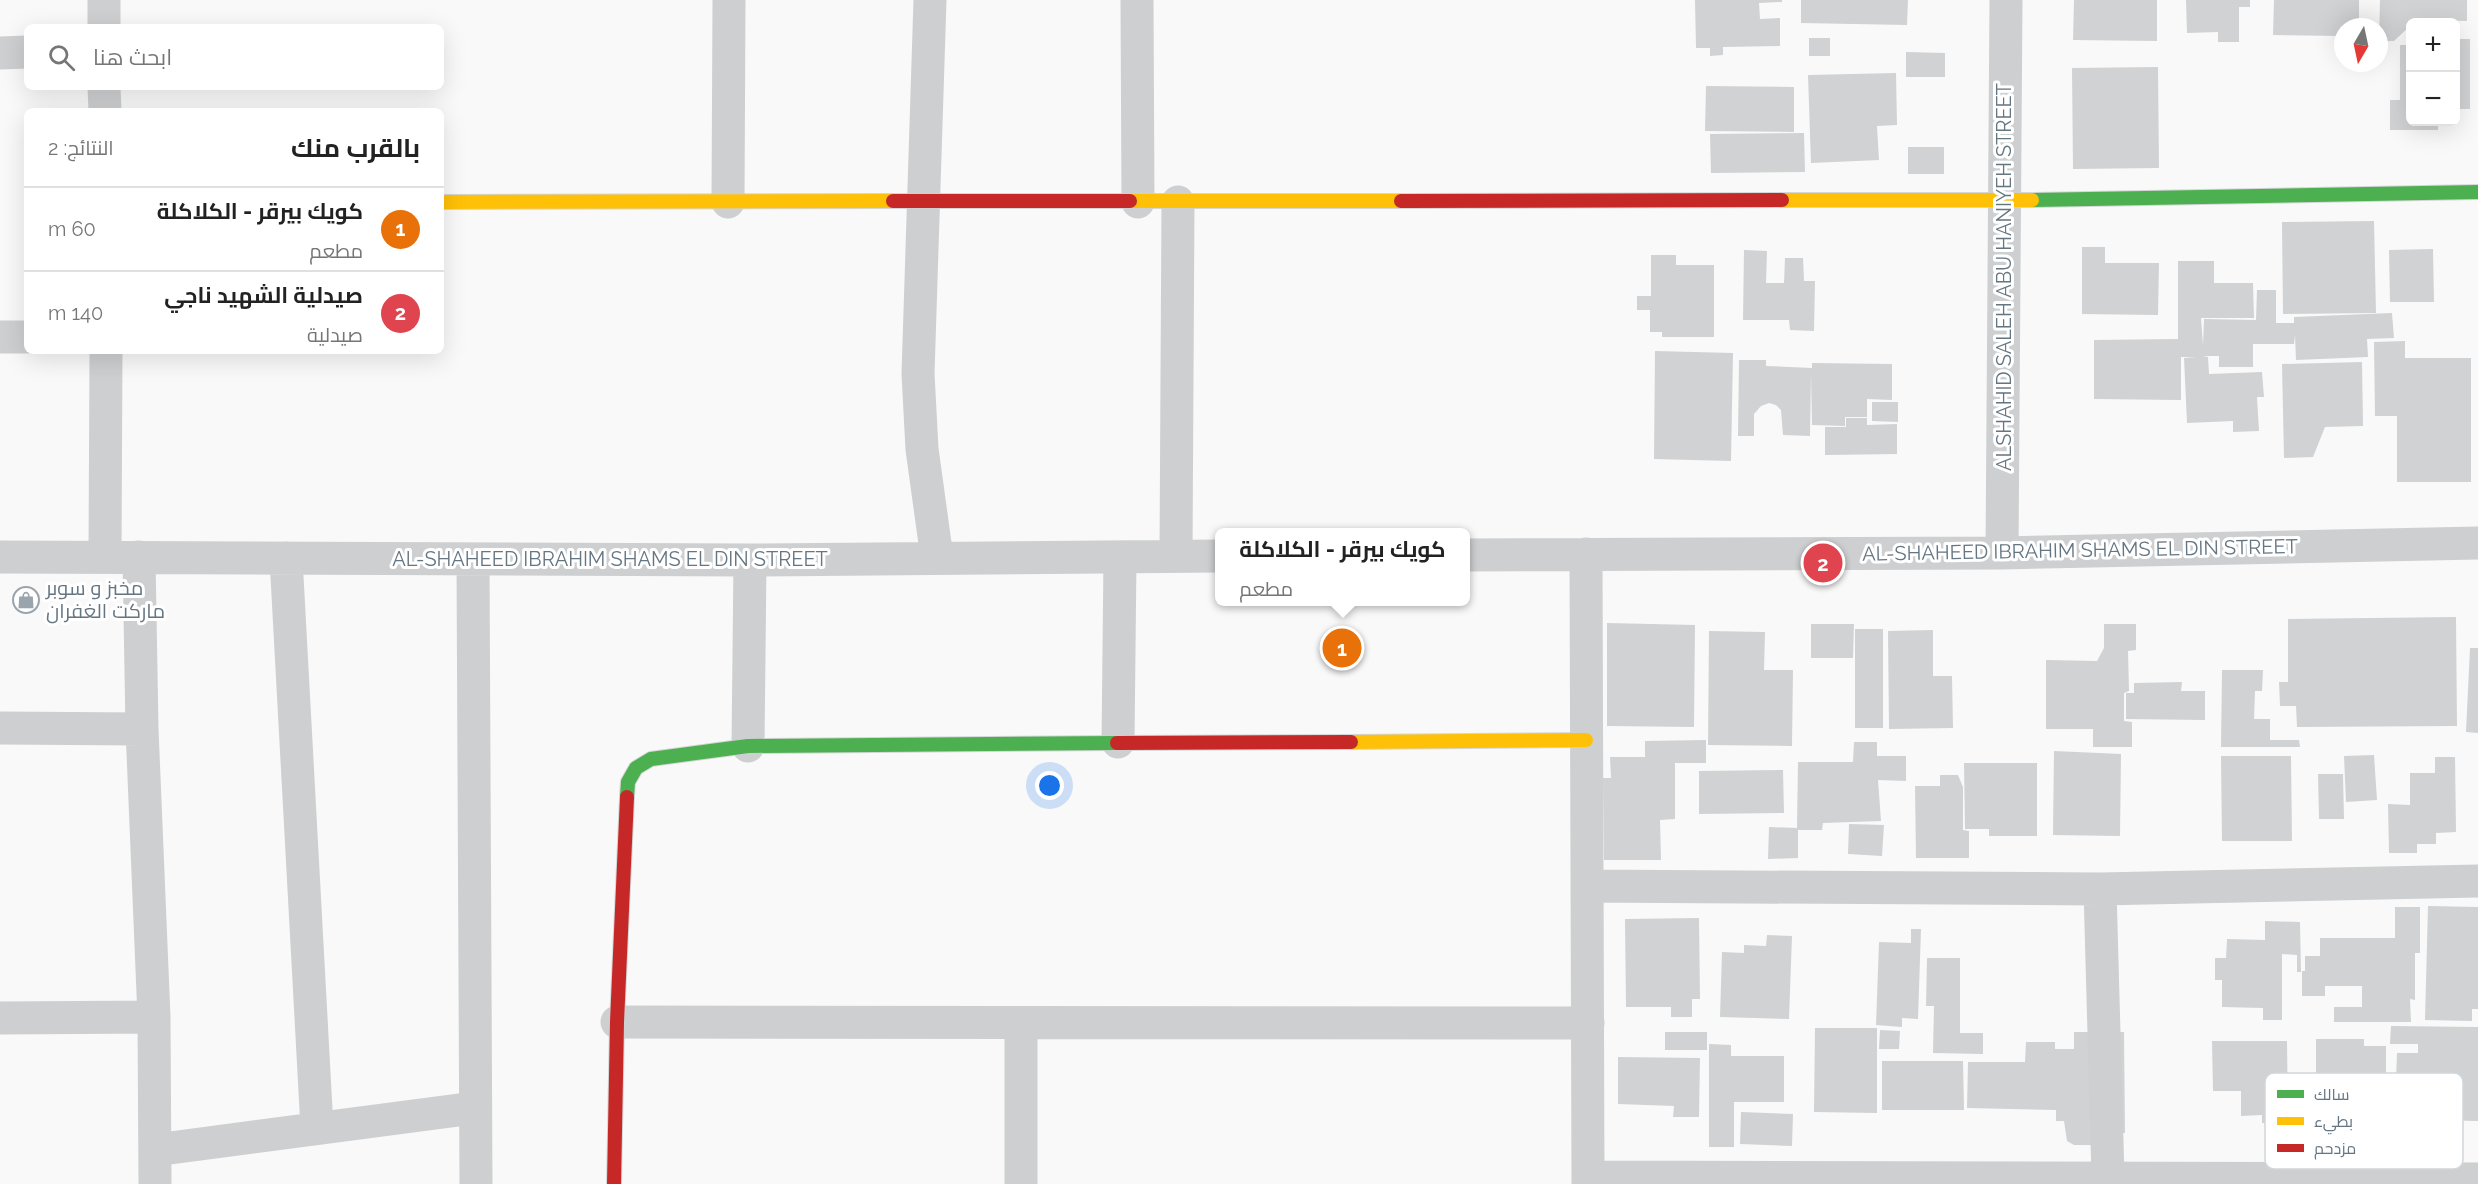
<!DOCTYPE html>
<html lang="ar">
<meta charset="utf-8">
<style>
:root{--surface:#fff;--page:#f2f2f2;--text:#222;--muted:#767676;--line:#e0e0e0;--accent:#585c60}
body{margin:0;font-family:Raleway,Cairo,sans-serif;background:var(--page);color:var(--text);direction:rtl}
.controls{position:absolute;right:18px;top:18px;display:grid;overflow:hidden;border-radius:9px;box-shadow:0 6px 24px #0002}
.controls button{width:54px;height:54px;display:grid;place-items:center;padding:0;border:0;border-bottom:2px solid var(--line);background:var(--surface);color:var(--text);font:30px sans-serif}
.compass{position:absolute;left:2334px;top:18px;width:54px;height:54px;border-radius:50%;background:var(--surface);box-shadow:0 6px 24px #0002;rotate:189deg}
.you{position:absolute;left:1050px;top:786px;width:21px;height:21px;margin:-15px;border:4px solid #fff;border-radius:50%;background:#1a73e8;box-shadow:0 0 0 9px #1a73e833}
.badge{display:grid;place-items:center;width:39px;height:39px;border-radius:50%;background:var(--accent);color:#fff;font-size:20px;font-weight:700}
.pin{position:absolute;translate:-50% -50%;border:3px solid #fff;box-shadow:0 2px 6px #0006}
.popup{position:absolute;left:1215px;top:528px;width:255px;height:78px;box-sizing:border-box;display:grid;place-content:center;border-radius:9px;background:var(--surface);filter:drop-shadow(0 2px 4px #0005);font-size:20px;white-space:nowrap;color:var(--muted)}
.popup b{font-size:22px;color:var(--text)}
.popup::after{content:'';position:absolute;left:50%;top:100%;margin-left:-12px;border:12px solid transparent;border-top-color:var(--surface)}
.list{margin:0;padding:0;list-style:none}
h2{display:flex;justify-content:space-between;align-items:center;height:78px;margin:0;padding:0 24px;font-size:26px}
h2 small{font-size:20px;font-weight:400;color:var(--muted)}
.list li{display:grid;grid-template-columns:39px 1fr auto;gap:18px;align-items:center;box-sizing:border-box;height:84px;padding:0 24px;border-top:2px solid var(--line)}
.list b{display:block;font-size:22px;white-space:nowrap}
.list p{margin:0;font-size:20px;white-space:nowrap;color:var(--muted)}
.list em{font-size:20px;font-style:normal;color:var(--muted)}
.icon{flex:none;width:33px;height:33px;fill:none;stroke:currentColor;stroke-width:2;stroke-linecap:round;stroke-linejoin:round}
.map{position:relative;flex:none;width:2478px;height:1184px;overflow:hidden;direction:ltr}
.search{position:absolute;background:var(--surface);box-shadow:0 6px 24px #0002;left:24px;top:24px;width:420px;height:66px;display:flex;align-items:center;gap:15px;box-sizing:border-box;padding:0 21px;border-radius:9px;color:var(--muted);font-size:22px}
.panel{position:absolute;background:var(--surface);box-shadow:0 6px 24px #0002;left:24px;top:108px;width:420px;height:246px;border-radius:9px;direction:rtl}
.map>svg:first-child{display:block}
.building{fill:#d0d2d3}
.lines{fill:none;stroke-linecap:round;stroke-linejoin:round}
.fast-casing{stroke:#d5d6d7;stroke-width:16}
.slow-casing{stroke:#d5d6d7;stroke-width:16}
.jam-casing{stroke:#d5d6d7;stroke-width:16}
.street{stroke:#cecfd0;stroke-width:33}
.fast{stroke:#4caf50;stroke-width:14}
.slow{stroke:#ffc107;stroke-width:14}
.jam{stroke:#c62828;stroke-width:14}
.labels{text-anchor:middle;dominant-baseline:central;stroke-width:6;stroke-linejoin:round;paint-order:stroke}
.street-label{font-size:20px;fill:#657683;stroke:#fff}
.poi-label{font-size:20px;fill:#657683;stroke:#fff;text-anchor:start}
.key{fill:#fff;stroke:#d1d6da;stroke-width:1.5}
.key-label{font-size:16px;fill:#657683}
</style>
<div class="map">
<svg width="2478" height="1184" viewBox="0 0 2478 1184">
<rect width="100%" height="100%" fill="#f9f9f9"/>
<!-- building -->
<path class="building" d="M1695,0H1782V2L1759,3L1760,19L1780,18V46L1723,47V55L1710,56V48H1696Z
M1801,0H1908L1907,25L1801,23Z
M2074,0H2157V41L2073,40Z
M2186,0H2250V7H2239V42H2218V32L2187,33Z
M2274,0H2359V27H2343V36L2273,35Z
M2380,0H2467V21L2417,20L2410,22V26L2394,41H2379Z
M1809,38H1830V56H1809Z
M2456,39H2470V109H2456Z
M2400,45H2410V122H2438V130H2390V100H2400Z
M1906,52L1945,53V77H1906Z
M2158,67L2159,168L2073,169L2072,68Z
M1896,73L1897,125L1877,126L1879,160L1811,163L1808,75Z
M1706,86L1794,87V132L1705,131Z
M1804,133L1805,172L1711,173L1710,134Z
M1908,147H1944V174H1908Z
M2374,221L2376,313L2283,314L2282,222Z
M2082,247H2105V263H2159L2158,315L2082,314Z
M2433,249L2434,302H2390L2389,250Z
M1744,250L1767,251L1766,283H1784L1785,258H1803L1804,281H1815L1814,331L1790,330L1789,320H1743Z
M1651,255H1676V265H1714V337H1662V332H1650V310H1637V296H1651Z
M2178,261H2214V283H2253L2254,318H2201L2203,345L2204,319L2256,320L2257,290H2276V323H2294V317L2392,313L2394,338L2367,339L2368,357L2296,360L2295,335L2294,344H2253V367H2219V356H2203L2208,357L2209,374L2262,372L2264,397H2257L2259,431L2233,432V421L2187,423L2184,358L2196,357H2181V400L2094,399V340L2178,339Z
M2405,341V358H2471V482H2397V416H2375L2374,342Z
M1655,351L1733,353L1731,461L1654,459Z
M1739,360H1766V366L1812,368V363L1892,364V400L1867,399V417H1845V426L1812,425L1811,374L1810,436L1783,435L1781,410L1776,405L1769,403L1761,406L1754,414V436H1738Z
M2362,362L2363,426L2325,427L2313,457L2284,458L2282,364Z
M1872,402H1898V422L1872,421Z
M1846,418H1867V425L1897,424V454L1825,455V427H1846Z
M2456,617L2457,726L2297,727L2296,706H2280L2279,682H2288V619Z
M1607,623L1695,625L1694,727L1607,726Z
M1811,624H1854L1853,658H1811Z
M2104,624H2136V650L2128,651L2129,691L2124,693V721L2132,722V747H2093V729H2046V660L2097,661L2104,648Z
M1855,629H1883V728H1855Z
M1933,630V676H1952L1953,728L1889,729L1888,631Z
M1709,631L1765,632L1764,670H1793L1792,746L1708,745Z
M2470,648H2478V733L2466,732Z
M2222,670H2263L2262,691H2255L2254,719H2270V740H2299L2300,747H2221Z
M2182,682L2181,691H2205V720L2126,719V693H2134V683Z
M1706,740V763H1675V819L1660,820L1661,860H1604L1603,778H1611L1610,757H1645V741Z
M1854,742H1877V756H1906V781L1878,780L1881,821L1823,823L1822,830H1798V858L1768,859L1769,827L1797,828L1798,762H1853Z
M2054,751L2121,754L2120,836L2053,835Z
M2374,755L2377,800L2346,802L2344,756Z
M2221,756H2291L2292,841H2222Z
M2435,757H2455L2456,832L2436,833V844H2417V853H2389L2388,804L2410,805V773H2435Z
M1964,763H2037V836H1989V829H1965Z
M1783,770L1784,813L1699,814V771Z
M2318,774H2343L2344,819H2319Z
M1940,775H1958L1963,787V830L1969,831V858H1916L1915,786H1940Z
M1849,824L1884,825L1882,856L1848,854Z
M2428,906L2478,907V1009H2472V1021L2425,1020Z
M2395,907H2420V953H2415V1000L2410,999L2411,1022H2334V1007H2362V986H2325V996H2302V971H2305V956H2320V938H2395Z
M1699,918L1700,999H1692V1017H1671V1007H1626L1625,919Z
M2265,921L2300,922L2301,972H2297V955L2282,954V1020H2263V1008L2222,1007V980H2215V958H2226L2227,939L2265,940Z
M1911,929H1921L1918,1019L1902,1018V1027L1876,1025L1879,942L1911,943Z
M1767,935L1792,936L1789,1019L1720,1017L1722,952L1744,953V945L1766,946Z
M1927,958H1960V1033H1983V1054L1933,1053L1934,1006H1926Z
M2391,1026L2478,1027V1121L2429,1120V1130H2394L2395,1098H2402L2403,1080H2396L2397,1053H2418V1044H2390Z
M1815,1028H1877V1113L1814,1112Z
M1880,1030L1900,1031L1899,1049H1879Z
M1665,1032H1707V1050H1665Z
M2074,1032H2124L2125,1133H2112L2111,1145H2074L2067,1141L2064,1121H2056V1110L1967,1108L1968,1062H2025L2026,1042H2055V1049H2074Z
M2316,1039H2364V1046H2386V1112H2373L2374,1121H2352V1131H2316Z
M2212,1041H2287L2288,1123H2262V1115L2241,1116V1091H2213Z
M1709,1044L1731,1045V1056H1784V1102H1734V1147H1709Z
M1618,1057L1700,1058L1699,1117H1673L1674,1106L1618,1104Z
M1882,1061H1963L1964,1110H1882Z
M1741,1112L1793,1114L1792,1146L1740,1144Z"/>
<g class="lines">
<defs>
<path id="fast" d="M2032,200L2478,192
M627,797L628,782L636,768L651,759L748,746L1117,743"/>
<path id="slow" d="M1782,200H2032
M1130,201H1401
M441,202L893,201
M1351,742L1586,740"/>
<path id="jam" d="M893,201H1130
M1401,201L1782,200
M1117,743L1351,742
M614,1184L617,1022L627,797"/>
</defs>
<!-- fast casing -->
<use href="#fast" class="fast-casing"/>
<!-- slow casing -->
<use href="#slow" class="slow-casing"/>
<!-- jam casing -->
<use href="#jam" class="jam-casing"/>
<!-- street -->
<path class="street" d="M930,0L918,374L922,449L937,558
M1137,0L1138,202
M104,27V0
M0,53L27,52
M104,87L105,111
M728,202L729,0
M0,337H27
M2002,553L2006,0
M1586,554L1588,1184
M1465,555L2002,553L2478,543
M1176,556L1178,202
M0,557L750,560L1219,556
M105,557L106,351
M286,558L317,1128
M473,559L476,1184
M0,728L142,729
M1118,742L1120,557
M748,746L750,560
M1587,886L2100,889L2478,881
M2100,889L2108,1177
M154,1017L155,1184
M0,1018L154,1017L142,729L139,557
M617,1022L1588,1023
M155,1150L474,1108
M1588,1177L2478,1179
M1021,1184V1023"/>
<!-- fast -->
<use href="#fast" class="fast"/>
<!-- slow -->
<use href="#slow" class="slow"/>
<!-- jam -->
<use href="#jam" class="jam"/>
</g>
<!-- icons -->
<defs>
<symbol id="shop-ring" viewBox="-11 -11 22 22"><circle r="9.5" fill="#fff" stroke="#99a4ac" stroke-width="1.5"/><path d="M-5-2.5h2.3a2.7 3.5 0 0 1 5.4 0H5L5.5 6h-11ZM-1.5-2.5h3a1.5 2.3 0 0 0-3 0Z" fill="#99a4ac"/></symbol>
</defs>
<g fill-rule="evenodd">
<use href="#shop-ring" x="11" y="585" width="30" height="30"/>
</g>
<g class="labels">
<!-- street labels -->
<g class="street-label">
<text transform="translate(2004 277) rotate(-90)">ALSHAHID SALEH ABU HANIYEH STREET</text>
<text transform="translate(2080 550) rotate(-1)">AL-SHAHEED IBRAHIM SHAMS EL DIN STREET</text>
<text x="610" y="559">AL-SHAHEED IBRAHIM SHAMS EL DIN STREET</text>
</g>
<!-- poi labels -->
<g class="poi-label">
<text x="46" y="588">مخبز و سوبر<tspan x="46" dy="23">ماركت الغفران</tspan></text>
</g>
</g>
<!-- legend -->
<rect x="2265" y="1073" width="198" height="96" rx="9" class="key"/>
<rect x="2277" y="1090" width="27" height="8" fill="#4caf50"/>
<rect x="2277" y="1117" width="27" height="8" fill="#ffc107"/>
<rect x="2277" y="1144" width="27" height="8" fill="#c62828"/>
<g class="key-label">
<text x="2314" y="1100">سالك</text>
<text x="2314" y="1127">بطيء</text>
<text x="2314" y="1154">مزدحم</text>
</g>
</svg>
<div class="controls">
<button>+</button>
<button>−</button>
</div>
<svg class="compass" viewBox="-18 -18 36 36"><path d="M0-13l5 13h-10z" fill="#e53935"/><path d="M0 13l5-13h-10z" fill="#767676"/></svg>
<div class="you"></div>
<div class="pin badge" style="left:1342px;top:648px;background:#e8710a">1</div>
<div class="popup"><b>كويك بيرقر - الكلاكلة</b>مطعم</div>
<div class="pin badge" style="left:1823px;top:563px;background:#e0444e">2</div>
<div class="search"><svg class="icon" aria-label="search" viewBox="0 0 24 24"><circle cx="10" cy="10" r="6"/><path d="M15 15l6 6"/></svg>ابحث هنا</div>
<section class="panel">
<h2>بالقرب منك<small>النتائج: 2</small></h2>
<ul class="list">
<li><span class="badge" style="background:#e8710a">1</span><div><b>كويك بيرقر - الكلاكلة</b><p>مطعم</p></div><em>60 m</em></li>
<li><span class="badge" style="background:#e0444e">2</span><div><b>صيدلية الشهيد ناجي</b><p>صيدلية</p></div><em>140 m</em></li>
</ul>
</section>
</div>
